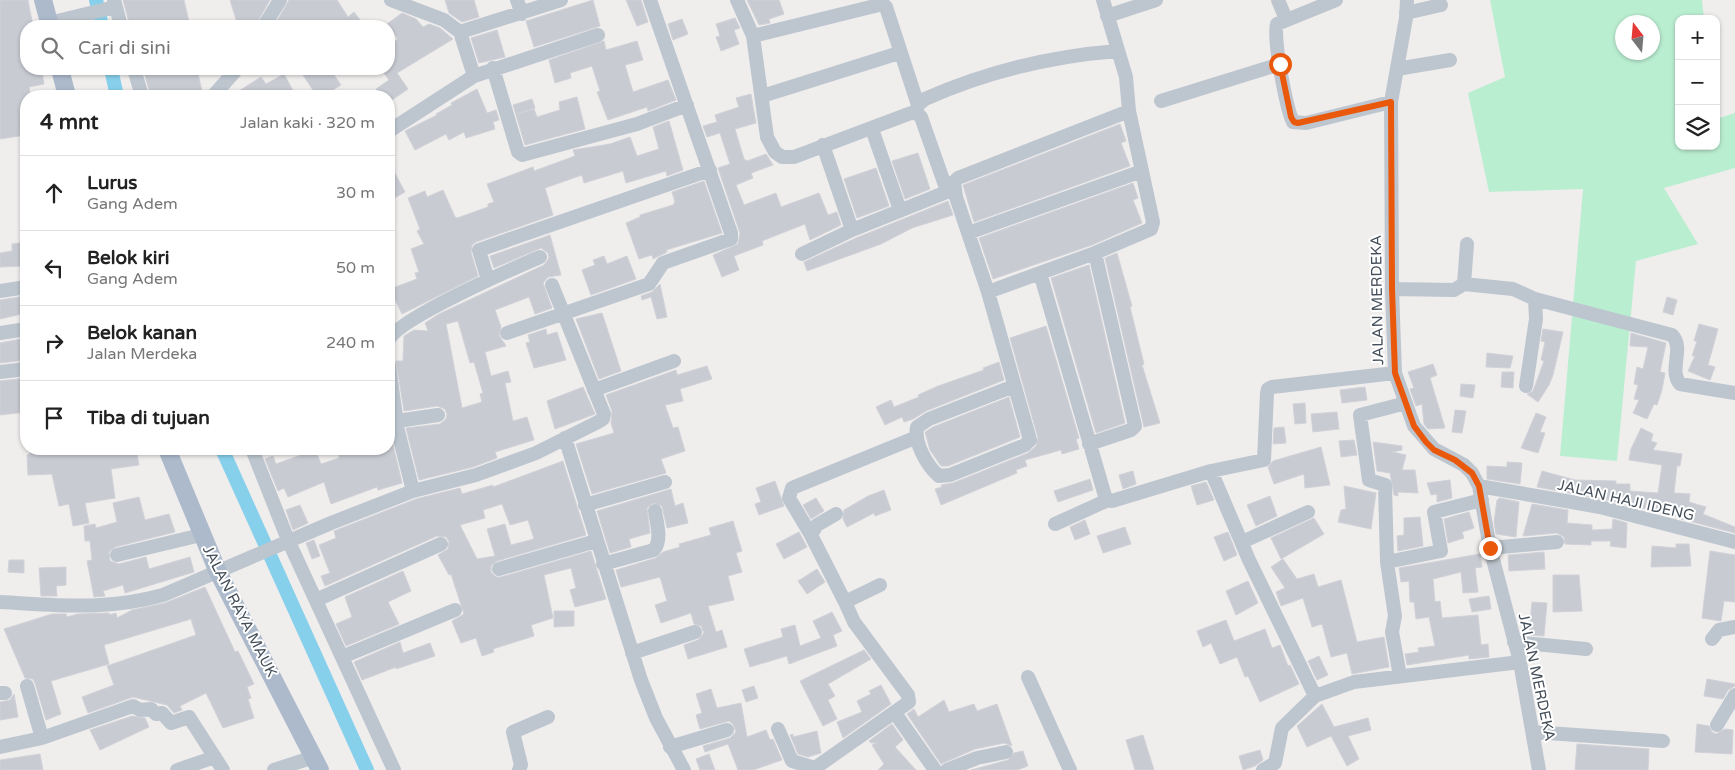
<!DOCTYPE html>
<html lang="id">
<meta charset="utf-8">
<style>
:root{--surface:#fff;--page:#f2f2f2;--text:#222;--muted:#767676;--line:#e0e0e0}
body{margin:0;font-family:"Varela Round",sans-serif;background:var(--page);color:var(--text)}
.controls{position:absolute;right:15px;top:15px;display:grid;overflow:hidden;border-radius:10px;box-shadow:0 1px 4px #0004}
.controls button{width:45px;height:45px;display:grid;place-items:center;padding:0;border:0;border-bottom:1px solid var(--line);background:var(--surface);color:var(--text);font:25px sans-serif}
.compass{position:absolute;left:1615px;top:15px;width:45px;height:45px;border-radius:50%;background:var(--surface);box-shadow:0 1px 4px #0004;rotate:344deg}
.stop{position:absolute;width:15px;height:15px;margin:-11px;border:4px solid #ea580c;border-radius:50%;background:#fff}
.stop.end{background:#ea580c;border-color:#fff;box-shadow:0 1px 5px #0008}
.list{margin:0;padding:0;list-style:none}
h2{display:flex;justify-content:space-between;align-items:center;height:65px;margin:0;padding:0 20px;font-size:21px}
h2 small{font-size:16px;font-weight:400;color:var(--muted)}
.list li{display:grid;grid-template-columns:32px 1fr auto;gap:15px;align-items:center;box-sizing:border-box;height:75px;padding:0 20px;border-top:1px solid var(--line)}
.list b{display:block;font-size:19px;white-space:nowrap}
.list p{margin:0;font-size:16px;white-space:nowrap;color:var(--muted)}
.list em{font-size:16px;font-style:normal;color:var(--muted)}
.icon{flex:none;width:28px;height:28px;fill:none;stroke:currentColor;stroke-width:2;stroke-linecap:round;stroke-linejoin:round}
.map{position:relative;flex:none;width:1735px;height:770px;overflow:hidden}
.search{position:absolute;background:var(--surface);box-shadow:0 1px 4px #0004;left:20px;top:20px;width:375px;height:55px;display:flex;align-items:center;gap:12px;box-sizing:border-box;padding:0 18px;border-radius:20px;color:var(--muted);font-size:19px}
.panel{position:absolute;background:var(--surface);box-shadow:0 1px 4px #0004;left:20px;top:90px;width:375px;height:365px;border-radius:20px}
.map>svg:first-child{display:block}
.green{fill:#baeed1;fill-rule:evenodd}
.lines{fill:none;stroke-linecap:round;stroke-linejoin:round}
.canal{stroke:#87d0eb;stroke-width:14}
.building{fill:#c9cbd3;stroke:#d1d2d8;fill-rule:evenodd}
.minor{stroke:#bdc6cf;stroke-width:14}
.major{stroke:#acbacc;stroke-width:18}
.route{stroke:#ea580c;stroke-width:6}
.labels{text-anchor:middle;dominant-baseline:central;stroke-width:4;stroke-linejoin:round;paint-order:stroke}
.street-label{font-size:15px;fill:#454f5a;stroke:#fff}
</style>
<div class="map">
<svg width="1735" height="770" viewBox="0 0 1735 770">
<rect width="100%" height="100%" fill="#f0eded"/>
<!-- green -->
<path class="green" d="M1490,0H1702L1704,19H1679V146H1716V119L1735,113V168L1664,188L1698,244L1636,261L1617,461L1560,456L1583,189L1489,192L1468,93L1505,77ZM1622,22H1652V52H1622Z"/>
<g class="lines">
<!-- canal -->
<path class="canal" d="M96,0L102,26
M111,69L117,96
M222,449L367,770"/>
</g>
<!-- building -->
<path class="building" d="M0,0H28L33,26H26V69H36L37,73L42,72L44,84L29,87L30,96H26V135L0,139Z
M123,0H184L190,26H130Z
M230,0H270L255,26H238Z
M289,0H337L348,17L354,12L361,21L355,26H274Z
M445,0H474L479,17L462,22L449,13Z
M593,0L600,26L534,47L526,21Z
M626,0H641L648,22L637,26Z
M747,0H779L784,14L769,19L770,23L759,25Z
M402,13L416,19L423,27L429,24L440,28L453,39L397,73L408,89L389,102V96H381L376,89L389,80L381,69H389V45L398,39L387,24Z
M735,18L740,28L734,30L739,44L721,51L716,37L720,36L716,24Z
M682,19L688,34L673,40L668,24Z
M497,30L505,57L479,63L471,38Z
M604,41L606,50L637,41L643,60L625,65L633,92L668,80L676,100L648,111L647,107L608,120L597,92L600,91L592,66L570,73L571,78L555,83L549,60Z
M143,69H197L203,96H151Z
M299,69H330L341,85L323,96H317Z
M284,74L296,96H231L261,77L266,84Z
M477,89L487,113L496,110L499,120L493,122L495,129L466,138L464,132L449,140L446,134L415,150L405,131L437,115L436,114L452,105L451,103Z
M751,94L756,123L735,129L744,159L747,161L766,154L773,165L751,173L753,178L736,185L744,205L776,193L781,207L819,193L828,215L837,212L841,225L810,240L805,224L762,241L763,245L734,256L739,270L722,277L713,255L738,244L740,233L719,171L718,168L730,164L720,133L707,137L703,126L717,122L715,115L739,107L736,98Z
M577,97L585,129L525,145L513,105L532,99L535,108L517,114L534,109L537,117L560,110L559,102Z
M669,121L683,170L667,176L666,171L626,183L623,171L584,183L582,175L545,188L553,215L476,242L472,245L471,252L478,276L402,314L390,289L417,279L415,273L419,272L411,249L424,244L417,231L420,229L408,198L425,191L427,197L443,190L455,217L457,218L488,207V204L494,202L487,184L533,167L534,171L575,156L573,150L610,144L630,137L637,156L659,149L653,127Z
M1120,124L1126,141L1121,143L1130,166L974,222L963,185Z
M918,153L930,189L905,199L892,161Z
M389,162L405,192L389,201Z
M876,168L889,206L857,218L844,179Z
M704,181L722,233L666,250L667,252L653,259L652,255L639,259L626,223L640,217V215L673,205L675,202L672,192Z
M1133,183L1138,198L1133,200L1142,223L1092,245L993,279L979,238Z
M948,201L953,215L912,228L881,244L807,271L804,262L856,238Z
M550,235L561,275L548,277L543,283L552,308L535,314L529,297L495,310L501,327L499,335L506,346L485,352L491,376L508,371L511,382L505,383L513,421L527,417L534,440L495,452L497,458L473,467L419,480L406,428L440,424L446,419L447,414L445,409L437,406L404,411L396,361H403L404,336L414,330L428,331L425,323L439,314L544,265L549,258L548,253L541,248L494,268L490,256ZM458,321L470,363L474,362L483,393L480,394L482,402L462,408L446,324Z
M26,242V266L0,267V253L12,251V244Z
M1117,253L1132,306L1130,307L1144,364L1142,365L1160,423L1144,427L1105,258Z
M604,256L607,264L627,256L636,279L591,295L582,270L595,265L593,260Z
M1089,265L1125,423L1096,433L1051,278Z
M660,284L667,317L657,319L651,297L642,300L641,296L652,292Z
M26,296V313L0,319V300Z
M1667,297L1677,300L1673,315L1663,312Z
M602,313L621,371L599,379L576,319Z
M1699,324L1718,329L1708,365L1715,367L1710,380L1688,371L1695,356H1692L1697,341H1694Z
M1046,326L1079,438L1076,439L1079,449L1062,454L1061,450L1025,460L1027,466L1016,470L1017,473L941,505L935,489L942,487L941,485L953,483L1028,453L1036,446L1038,438L1010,338Z
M546,329L547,335L557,332L566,360L534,368L526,343L530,342L528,335Z
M1543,329L1563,332L1553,375L1549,385L1538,402L1527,394L1533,391L1544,361L1541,360L1545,342L1541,341Z
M1631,333L1666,343L1660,372L1665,373L1662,390L1657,405L1654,404L1647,419L1633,413L1639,400L1634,399L1638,385L1634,384L1637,367L1643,369L1648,347L1630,346Z
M26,338V360L0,363V343Z
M1487,353L1513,356L1510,368L1486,367Z
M999,362L1004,380L926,411L913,419L904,422L902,417L885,425L876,407L891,400L894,407L919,397L918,395L938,386L984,370L983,368Z
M1433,364L1437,375L1430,378L1445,428L1428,429L1424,424L1422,404L1416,406L1410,389L1414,388L1408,372Z
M707,366L712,379L680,389L683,401L665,405L673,428L678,427L685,451L661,459L666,473L592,494L576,444L614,433L611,423L612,411L606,395L676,370L677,375Z
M1502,372H1514L1513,388L1501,387Z
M26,378V412L0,415V381Z
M1461,384L1475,385L1473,398L1460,396Z
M583,387L595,414L555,429L547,401Z
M1365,387L1367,400L1342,403L1340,390Z
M1009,397L1020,437L948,466H941L930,450L925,432L933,427Z
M1305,403L1306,423L1295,424L1293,404Z
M1455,410L1466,411L1462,433L1452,432Z
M1337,412L1339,429L1313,432L1311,414Z
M1536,413L1546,417L1540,432L1545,433L1538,453L1521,448Z
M1284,427L1286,443L1273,444L1274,428Z
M389,428L402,483L378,490L377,487L331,504L324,482L288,497L284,488L278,491L265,459L273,456L276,464L301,455L300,452L307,449H315L321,464L339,458L338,449H389Z
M1641,428L1653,434L1651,441L1657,443L1653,450L1682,454L1680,466H1677L1674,493L1690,494L1689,502L1706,507L1703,514L1735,527V533L1681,519V517L1602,499L1537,487L1542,471L1575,480L1616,481V484H1630V491L1658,493L1662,465L1629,460L1631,449Z
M1354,440L1357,455L1341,457L1339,441Z
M1373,442L1402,446V450L1392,452L1406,455L1402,470H1415L1418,493L1398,492V496L1394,495L1390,473L1377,471Z
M1321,447L1330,485L1305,488L1304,474L1274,484L1268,467L1273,461Z
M29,449H87V452L104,449H136L139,465L111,469L115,498L85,503L89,523L73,526L69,504L59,506L52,474L28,475L27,455L30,454Z
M563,461L586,535L497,561L491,566V572L496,577H501L591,551L606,599L575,607L570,590L576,588L571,568L544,575L553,618L531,625L534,636L493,649L494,652L482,656L476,638L461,643L452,621L464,614L451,574L449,575L438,555L448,549L449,541L446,537L437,536L325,586L321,576L330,573L319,545L336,538L334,531L416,499L460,488L462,494L493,485V487ZM502,504L510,525L528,520L534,539L511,545L505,524L487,529L495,556L477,559L460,525L485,518L483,510Z
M1507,462L1522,463L1520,484L1487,479V466L1507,467Z
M1133,471L1136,484L1123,489L1119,475Z
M1090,479L1093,490L1058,502L1054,491Z
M1450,480L1452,498L1437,502V494L1431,495L1427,483Z
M775,481L784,506L759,515L755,504L761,502L756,488Z
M1206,482L1214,500L1197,505L1191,486Z
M1344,486L1376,493L1371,529L1338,522L1341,510L1346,509Z
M671,489L675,506L683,503L688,523L667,528L662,506L653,503L647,508L650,533L629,539L631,547L610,553L597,511Z
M884,490L891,510L875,516L874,513L847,527L843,519L844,510L868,496Z
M1270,496L1277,516L1256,526L1247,505Z
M139,497L145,520L169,514L175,532L115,547L109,552L110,561L119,564L146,557L149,569L190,557L194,572L125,593L123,585L103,591L105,596L94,597L87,561L92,560L90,541H85L84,526L95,524L96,528L117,522L113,503Z
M816,498L824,511L811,519L803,505Z
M1500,498L1519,502L1516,537L1496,534L1494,522L1497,500Z
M1532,504L1568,510L1567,523L1592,525V530L1612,529L1613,519L1627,523L1626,548L1610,546L1611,541H1591V545L1565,544L1564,537L1557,533L1523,536Z
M300,505L308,523L293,530L286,510Z
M1469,512L1474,528L1462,532L1464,538L1448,543L1444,519Z
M1420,517L1423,546L1398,551L1397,536L1404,535V518Z
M1314,518L1324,534L1281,559L1271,538Z
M1085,520L1090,534L1075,540L1070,527Z
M733,521L742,551L736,553L742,572L728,576L734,600L708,606L716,632L722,630L727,647L688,659L684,645L698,640L704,633L701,626L694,624L691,613L661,623L655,605L667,601L660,577L621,587L616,570L656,558L663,552L680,547L679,544L711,535L709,528Z
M1125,527L1131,544L1103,553L1097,536Z
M799,532L807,547L784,559L776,544Z
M1228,532L1237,555L1224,561L1214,537Z
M314,540L320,556L312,559L306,543Z
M1676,544H1689L1691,566L1651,567L1652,546L1676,548Z
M1710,551L1735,555V602L1724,601L1721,621L1702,618Z
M1544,552L1545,569L1509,571L1508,555Z
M1480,554L1482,567L1475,568L1478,592L1463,593L1461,572L1433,579L1435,602L1440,601L1442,618L1478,615L1481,645L1488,644L1489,657L1469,659V655L1407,665L1405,654L1419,652L1418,648L1435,646L1429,617L1416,619L1414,602H1410L1409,581L1401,582L1399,568Z
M1283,559L1297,579L1314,574L1318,587L1341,580L1357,642L1384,637L1389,667L1352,674L1347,653L1331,657L1322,624L1312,627L1303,598L1281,606L1276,592L1285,588L1271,567Z
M9,560H24V573L8,572Z
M66,567V585L56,586L57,596H41L39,568Z
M817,569L825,582L807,594L798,581Z
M403,571L411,591L388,602L399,624L346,646L336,624L352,617L345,597Z
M1553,575H1579L1582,611L1553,612Z
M1248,581L1258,603L1236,615L1226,591Z
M205,587L235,652L238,651L254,684L247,687L251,698L248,699L254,718L223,728L206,693L180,706L182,710L174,713L167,705L133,697L88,713L82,697L114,685L107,666L196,635L191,619L104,645L109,664L51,681L61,714L46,720L35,683L33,679L25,678L4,629L52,614H66L67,617L78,614L109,613V615L116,613L117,618L132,610L165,603Z
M1489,596L1491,609L1472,612L1469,599Z
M1532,602L1547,603L1544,636L1529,635Z
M554,611H574V626L554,627Z
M832,612L842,631L833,635L837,646L789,664L787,656L750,667L744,649L783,637L781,629L795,625L800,646L821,638L813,621Z
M1226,620L1234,641L1265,629L1272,648L1280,645L1288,666L1290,665L1299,684L1260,702L1248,676L1245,677L1237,657L1220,664L1211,643L1203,647L1197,631Z
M400,642L403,653L430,643L435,656L396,669V667L362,680L354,662Z
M864,650L871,659L828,684L835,696L828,700L837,719L823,726L800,681Z
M1319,656L1328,675L1317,680L1308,661Z
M1707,679L1735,684V686L1728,690L1723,699L1704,696Z
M881,685L891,704L843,738L837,722L862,712L857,701L871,694L869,691Z
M754,686L758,698L746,702L742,690Z
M711,689L717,708L741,703L747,737L766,730L770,740L773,739L782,760L753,770H738L728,744L705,752L703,746L730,738L736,732L733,724L729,721L700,729L696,715L702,713L696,694Z
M14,694L18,717L0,720V702L10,700Z
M944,700L949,712L974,704L977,711L997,704L1012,746L1004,743L975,749L941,764L907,714L914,709L918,717Z
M1322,704L1334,727L1368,718L1371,730L1348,736L1359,759L1347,766L1331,736L1307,747L1297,726Z
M132,716L145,718L149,727L100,750L90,730Z
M892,724L903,740L895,747L916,770H878L884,764L872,745L878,742L871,743L869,741Z
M1697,724L1709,726L1712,732L1716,734L1725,729L1733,730L1732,754L1695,752Z
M817,731L821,753L808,757L798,754L790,735L793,734V737Z
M1143,735L1154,770H1135L1126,740Z
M1577,744L1649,749L1648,770H1575Z
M1260,750L1263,760L1255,766L1243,770L1239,756Z
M1023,751L1028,766L1017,770H971L1008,760L1014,753Z
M40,754L43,770H0V760Z
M709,754L715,770H700L696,759Z"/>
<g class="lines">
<!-- minor -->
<path class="minor" d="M114,0L121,26
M391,0L444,20L460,32L474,76
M517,0L522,14
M737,0L753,36L767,137L775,152L782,157H794L911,113H916
M1278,0L1286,19
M1336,0L1277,24C1273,39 1286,107 1293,122L1306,123L1391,102
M1407,0L1406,18L1391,102L1392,289L1395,373L1414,426L1434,449L1464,465L1472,473L1479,486L1490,548L1520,662L1539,770
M1406,13L1441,5
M1107,16L1156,0
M49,23L115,7
M264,26L280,0
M460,32L561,0
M753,36L883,4L886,7L918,105
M493,68L518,152L522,155L637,124L687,105
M134,69L142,96
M1397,69L1450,60
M213,96L237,69
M762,96L899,53
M1161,101L1280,64
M916,112L918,105L925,99C986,72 1052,56 1118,51
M916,113L921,117L947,191
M872,129L900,210
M389,131L474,76L598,35
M823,145L852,230
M968,233L1142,171
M802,254L852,230L954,189
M1040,273L1105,496L1108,500
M488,280L479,250L710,170
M1464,284L1513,289L1535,299L1672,335C1685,348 1668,370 1680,384L1735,393
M1392,289L1454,290L1464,284L1467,244
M0,291L26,287
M988,292L1095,253L1151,229L1153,222L1129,111L1126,77L1103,0
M0,333L26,329
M507,333L649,284L663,263L731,239V233L650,0
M389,339C402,317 512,269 540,257
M389,366L398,431L413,491
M0,372L26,369
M1014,386L929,419L917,427C914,443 927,466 939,476L950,475L1025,445L1030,440L988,292L956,197L954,182L958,178L1129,111
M1526,386L1536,319L1535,299
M594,390L674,361
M397,421L438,415
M565,438L641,680L656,718L684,770
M1089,444L1131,430L1135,426L1095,253
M252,449L288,540L394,770
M1211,471L1249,560L1315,696
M1479,486L1600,507L1735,542
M585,505L665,482
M836,514L817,525L811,535L845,602
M1055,524L1108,500L1112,501L1211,471L1264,460L1267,393L1268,389L1272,387L1395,373
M811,535L789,498L792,488L917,437
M1242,542L1308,512
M1490,548L1557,542
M117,555L201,535
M1387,562L1441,551L1434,512L1482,500
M603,564L654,550C662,540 657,524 655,511
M499,569L596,541
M316,600L441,544
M0,602C59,605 105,611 163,595L331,523L413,491L476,475L536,453L598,422L603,419L604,414L552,285
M1712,639L1719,630L1735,627
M1514,642L1586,649
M632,653L695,632
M342,657L455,610
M1400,676L1392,632L1395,616L1387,562L1385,485L1369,480L1360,415L1406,403
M1028,677L1070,770
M0,693H5
M895,713L935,770
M1717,725L1735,695
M778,729L792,761L815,768L909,702L908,695L854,622L845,602L880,585
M1533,732L1663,741
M42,738L133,706L140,710L151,709L156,714L162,713L171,723L189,717L223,770
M0,747L42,738L27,686
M670,747L727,730
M177,770L215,757
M274,770L314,757
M519,770L521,765L513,732L548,717
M947,770L977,758L1006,752
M1263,770L1275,763L1282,728L1315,696L1354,682L1520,662"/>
<!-- major -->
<path class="major" d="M43,0L50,26
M60,69L67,96
M167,449L218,572L320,770"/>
</g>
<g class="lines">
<!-- route -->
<path class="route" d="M1280,64L1291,117L1294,122L1298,123L1391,102L1392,289L1395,373L1414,426L1426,442L1434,450L1455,460L1472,473L1479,486L1490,548"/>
</g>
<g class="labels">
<!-- street labels -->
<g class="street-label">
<text transform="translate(1377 300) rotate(-91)">JALAN MERDEKA</text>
<text transform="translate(1626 500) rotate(13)">JALAN HAJI IDENG</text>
<text transform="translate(240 611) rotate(63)">JALAN RAYA MAUK</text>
<text transform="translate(1537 677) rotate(78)">JALAN MERDEKA</text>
</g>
</g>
</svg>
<div class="controls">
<button>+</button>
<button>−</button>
<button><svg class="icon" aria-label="layers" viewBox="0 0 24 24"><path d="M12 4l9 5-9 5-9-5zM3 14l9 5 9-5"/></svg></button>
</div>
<svg class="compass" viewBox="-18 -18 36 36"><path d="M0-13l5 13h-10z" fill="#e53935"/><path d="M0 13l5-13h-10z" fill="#767676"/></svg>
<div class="stop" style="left:1280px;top:64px"></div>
<div class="stop end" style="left:1490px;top:548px"></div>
<div class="search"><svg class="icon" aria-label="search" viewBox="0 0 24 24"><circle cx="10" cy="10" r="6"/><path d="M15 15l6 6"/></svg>Cari di sini</div>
<section class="panel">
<h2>4 mnt<small>Jalan kaki · 320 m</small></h2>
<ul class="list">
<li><svg class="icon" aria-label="ahead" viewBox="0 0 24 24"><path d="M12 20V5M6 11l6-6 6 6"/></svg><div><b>Lurus</b><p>Gang Adem</p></div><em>30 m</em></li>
<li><svg class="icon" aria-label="left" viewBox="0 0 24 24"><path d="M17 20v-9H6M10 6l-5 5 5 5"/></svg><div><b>Belok kiri</b><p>Gang Adem</p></div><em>50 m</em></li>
<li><svg class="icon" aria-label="right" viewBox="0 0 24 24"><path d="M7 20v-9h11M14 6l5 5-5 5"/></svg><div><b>Belok kanan</b><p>Jalan Merdeka</p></div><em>240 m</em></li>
<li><svg class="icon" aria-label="arrive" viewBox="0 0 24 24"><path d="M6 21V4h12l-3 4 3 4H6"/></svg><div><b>Tiba di tujuan</b></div></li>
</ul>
</section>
</div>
